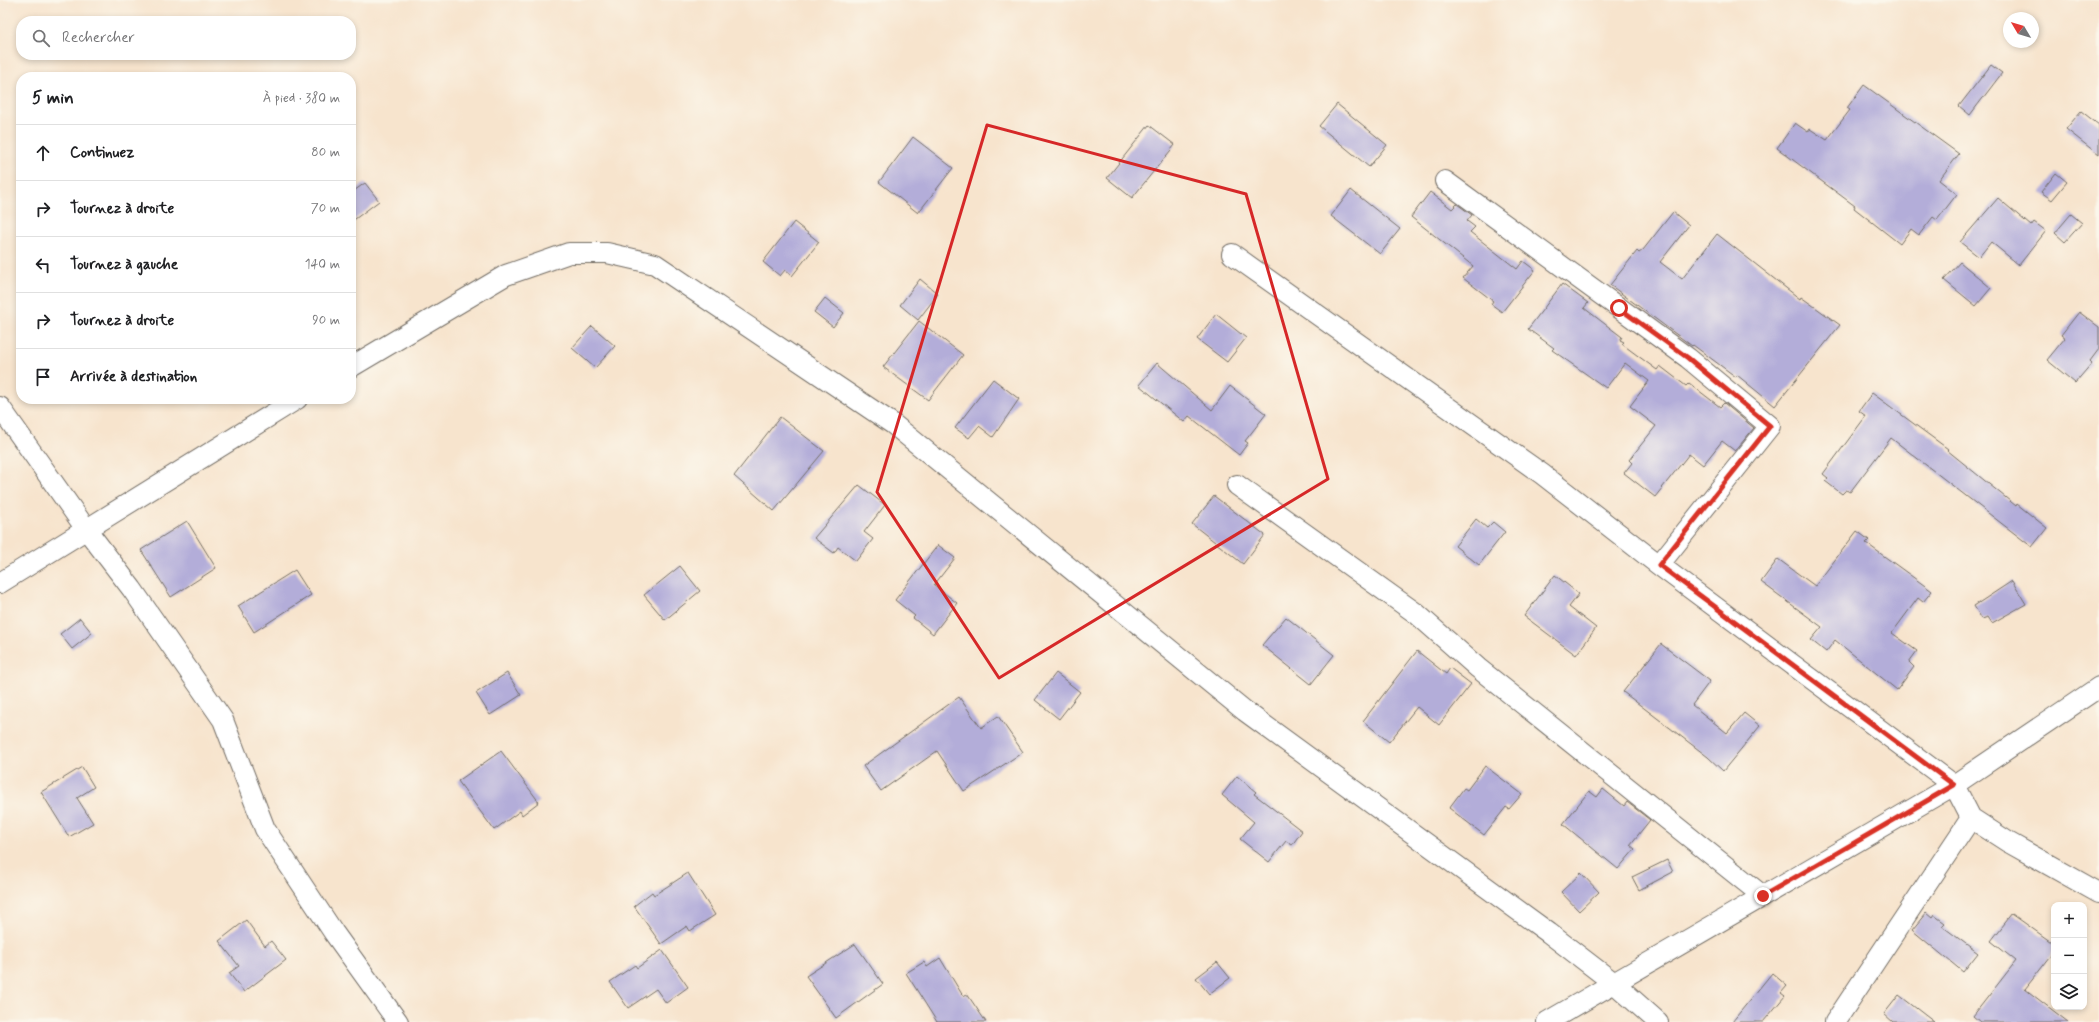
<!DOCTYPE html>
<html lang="fr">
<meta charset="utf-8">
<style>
:root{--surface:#fff;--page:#f6f6f6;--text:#202124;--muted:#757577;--line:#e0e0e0}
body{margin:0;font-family:Mynerve,sans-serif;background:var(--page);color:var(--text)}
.controls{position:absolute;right:12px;bottom:12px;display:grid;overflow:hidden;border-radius:8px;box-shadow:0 2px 6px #0003}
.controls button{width:36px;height:36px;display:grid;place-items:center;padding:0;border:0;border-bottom:1px solid var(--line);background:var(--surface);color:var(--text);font:20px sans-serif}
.compass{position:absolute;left:2003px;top:12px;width:36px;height:36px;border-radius:50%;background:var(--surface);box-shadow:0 2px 6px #0003;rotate:308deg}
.stop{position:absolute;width:12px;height:12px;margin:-9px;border:3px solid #d93025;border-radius:50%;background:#fff}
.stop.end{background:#d93025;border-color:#fff;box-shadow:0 1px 4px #0008}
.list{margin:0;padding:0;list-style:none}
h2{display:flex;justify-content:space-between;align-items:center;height:52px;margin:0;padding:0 16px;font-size:17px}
h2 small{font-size:13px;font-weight:400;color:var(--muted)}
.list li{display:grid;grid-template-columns:26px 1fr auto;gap:12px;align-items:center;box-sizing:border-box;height:56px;padding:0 16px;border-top:1px solid var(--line)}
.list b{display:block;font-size:15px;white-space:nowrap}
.list em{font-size:13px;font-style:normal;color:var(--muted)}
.icon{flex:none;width:22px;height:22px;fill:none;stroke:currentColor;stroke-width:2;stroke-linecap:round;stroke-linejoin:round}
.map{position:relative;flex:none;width:2099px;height:1022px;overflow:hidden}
.search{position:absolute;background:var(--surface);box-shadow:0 2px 6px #0003;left:16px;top:16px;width:340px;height:44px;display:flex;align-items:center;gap:10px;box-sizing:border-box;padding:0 14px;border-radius:16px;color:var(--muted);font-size:15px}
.panel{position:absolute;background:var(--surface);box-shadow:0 2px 6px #0003;left:16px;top:72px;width:340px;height:332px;border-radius:16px}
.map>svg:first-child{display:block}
.building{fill:#b3add9}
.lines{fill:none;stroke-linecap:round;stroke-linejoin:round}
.street-casing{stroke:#726c64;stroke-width:22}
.street{stroke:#fff;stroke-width:20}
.route{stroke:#d93025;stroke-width:5}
.marked{fill:none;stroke:#d62828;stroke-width:3;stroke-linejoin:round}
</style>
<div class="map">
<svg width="2099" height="1022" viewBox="0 0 2099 1022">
<rect width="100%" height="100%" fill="#fbf7ec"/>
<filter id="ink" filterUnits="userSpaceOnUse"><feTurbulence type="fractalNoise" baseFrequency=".025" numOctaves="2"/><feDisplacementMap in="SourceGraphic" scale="8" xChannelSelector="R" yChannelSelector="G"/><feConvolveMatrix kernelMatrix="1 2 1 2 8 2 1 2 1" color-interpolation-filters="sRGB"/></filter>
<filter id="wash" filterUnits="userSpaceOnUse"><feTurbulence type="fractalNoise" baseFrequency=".012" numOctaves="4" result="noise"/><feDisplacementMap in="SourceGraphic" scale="16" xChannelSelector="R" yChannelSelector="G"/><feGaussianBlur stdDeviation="0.9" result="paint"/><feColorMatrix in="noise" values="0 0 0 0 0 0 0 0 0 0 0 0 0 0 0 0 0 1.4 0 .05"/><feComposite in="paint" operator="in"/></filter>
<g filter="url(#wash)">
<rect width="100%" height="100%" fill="#f7e4cd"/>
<g id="blocks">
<!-- building -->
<path class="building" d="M1991,65L2002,73L1970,115L1959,106Z
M1864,85L1959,154L1939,180L1957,194L1937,220L1933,217L1919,235L1911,229L1900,244L1854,208L1855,206L1777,148L1795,123L1808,132L1810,129L1827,140L1850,110L1847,108Z
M1337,104L1387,145L1369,167L1319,126Z
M2081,111L2099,125V155L2066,129Z
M1149,125L1175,145L1132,198L1107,178Z
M913,137L953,168L918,213L879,182Z
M2056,173L2067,182L2052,200L2041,192Z
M365,183L379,201L351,222V193Z
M1351,190L1400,229L1380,254L1331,216Z
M1430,192L1452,209L1457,204L1472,215L1467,221L1475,227L1470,232L1517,269L1523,261L1535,270L1502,312L1491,304L1493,301L1463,278L1473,266L1411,217Z
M1998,198L2031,226L2034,222L2046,231L2019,265L1991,242L1979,257L1960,242Z
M1673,212L1689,225L1660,262L1682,279L1717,234L1800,299L1801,297L1840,325L1775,406L1737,375L1736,377L1693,345L1692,346L1610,285L1637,251L1639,253L1643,250Z
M2071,214L2082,223L2065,242L2055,233Z
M794,222L819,242L792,276L785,270L780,276L763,262Z
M1960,262L1991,288L1976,306L1944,280Z
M920,279L938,294L918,320L900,305Z
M1562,284L1588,303L1584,308L1622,337L1620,340L1624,342L1622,344L1657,370L1660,366L1686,386L1689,383L1720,407L1724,403L1754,428L1735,451L1722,441L1703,465L1689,454L1655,497L1624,473L1632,463L1629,460L1656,426L1630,406L1649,381L1625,363L1606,388L1552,350L1554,348L1528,329Z
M825,298L844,313L833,327L814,312Z
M2079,312L2099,327V349L2090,361L2092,363L2075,383L2047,360L2065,338L2061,335Z
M1216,314L1246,338L1227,362L1197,339Z
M919,321L963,355L928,400L883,367Z
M592,326L615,346L595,368L572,348Z
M1157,363L1212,410L1230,386L1266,414L1245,441L1248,443L1239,455L1189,416L1184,422L1139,385Z
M993,379L1019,399L993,437L979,426L969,438L955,428Z
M1872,393L1948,449L1947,450L2016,506L2017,504L2047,528L2032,547L1891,438L1850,492L1846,490L1842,494L1825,481L1828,478L1823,474L1866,416L1859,411Z
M780,417L824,451L774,511L734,476Z
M859,485L885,505L864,532L873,539L856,561L838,547L834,553L814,538Z
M1214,496L1265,535L1243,564L1192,524Z
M1476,519L1487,528L1493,522L1505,532L1479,565L1455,546Z
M187,521L216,568L171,597L141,550Z
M1857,531L1869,540L1866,543L1932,591L1923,602L1918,598L1892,633L1917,651L1909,662L1914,667L1897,690L1835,640L1826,652L1811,640L1822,627L1761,582L1778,559L1815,586Z
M938,545L955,558L934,585L957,603L933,634L913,618L915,616L895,600Z
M680,566L700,591L665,620L644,595Z
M295,570L311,595L254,632L238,606Z
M1555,575L1579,594L1569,607L1596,628L1576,655L1524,616Z
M2012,581L2026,604L1992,623L1988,617L1982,619L1974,606Z
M1286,617L1334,655L1311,684L1262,645Z
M80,618L92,633L72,649L60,634Z
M1661,644L1710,681L1692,705L1727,733L1744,713L1760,726L1723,771L1708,757L1623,692Z
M1417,651L1446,674L1450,668L1471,684L1439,725L1417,707L1389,742L1363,721Z
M507,673L521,695L490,715L476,693Z
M1056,673L1080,692L1059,719L1035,700Z
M959,697L981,728L998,716L1023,752L964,791L937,751L881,791L863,766Z
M501,751L539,802L522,815L520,811L494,830L458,781Z
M1485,766L1522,794L1509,809L1506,807L1484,835L1449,808L1464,788L1467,790Z
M82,767L94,787L77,798L93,823L69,837L41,792Z
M1237,776L1256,792L1254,794L1302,831L1292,845L1286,841L1269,862L1240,839L1254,822L1222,795Z
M1603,789L1624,806L1627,802L1650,820L1630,845L1635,849L1618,869L1563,824L1589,791L1597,797Z
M1667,860L1673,872L1639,890L1632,877Z
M688,873L715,915L690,931L687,926L661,944L634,906L652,892L654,895Z
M1581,873L1599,892L1579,911L1561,892Z
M1926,913L1932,918L1934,915L1945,923L1942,926L1978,953L1963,972L1912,930Z
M2012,914L2054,944V952L2025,989L2068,1022H1980L1973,1016L2016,961L1991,941Z
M246,920L265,946L271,941L286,960L244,992L229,973L239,966L219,941Z
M855,944L883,984L836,1018L806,976Z
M662,950L688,987L666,1003L656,989L628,1008L610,982L635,965L637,968Z
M940,958L963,996L967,994L986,1022H937L906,973L924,962L927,967Z
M1217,962L1230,978L1209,994L1196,978Z
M1772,973L1787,986L1781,993L1785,996L1763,1022H1732Z
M1899,995L1934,1022H1893L1884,1014Z"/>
</g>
</g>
<g filter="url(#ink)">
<use href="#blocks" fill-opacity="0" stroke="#726c64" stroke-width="1"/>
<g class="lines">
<defs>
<path id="street" d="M1445,181L1688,358L1770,426L1659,565
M1232,254L1542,474L1659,565L1954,785L1971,818L2008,842L2099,893
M351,367L506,275L569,253H607L655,264L893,424L1245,711L1549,933L1614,983L1658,1022
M0,407L86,529L132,589L223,720L265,829L334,933L398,1022
M1237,485L1417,614L1478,668L1763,896
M0,583L297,399
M1547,1022L1954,785L2099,687
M1835,1022L1971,818"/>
</defs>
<!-- street casing -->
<use href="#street" class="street-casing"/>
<!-- street -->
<use href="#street" class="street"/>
</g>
</g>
<g class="lines" filter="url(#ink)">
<!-- route -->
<path class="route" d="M1619,308L1688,358L1770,426L1659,565L1954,785L1763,896"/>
</g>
<!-- marked area -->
<path class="marked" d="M987,125L1246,194L1328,479L999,678L877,492Z"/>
</svg>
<div class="controls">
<button>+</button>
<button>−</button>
<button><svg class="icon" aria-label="layers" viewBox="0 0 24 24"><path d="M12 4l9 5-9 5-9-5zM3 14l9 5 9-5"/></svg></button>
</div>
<svg class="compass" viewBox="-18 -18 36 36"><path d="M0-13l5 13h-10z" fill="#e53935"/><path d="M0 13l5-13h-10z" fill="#757577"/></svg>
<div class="stop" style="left:1619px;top:308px"></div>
<div class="stop end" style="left:1763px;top:896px"></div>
<div class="search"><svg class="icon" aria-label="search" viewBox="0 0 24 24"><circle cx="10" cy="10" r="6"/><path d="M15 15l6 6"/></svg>Rechercher</div>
<section class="panel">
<h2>5 min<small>À pied · 380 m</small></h2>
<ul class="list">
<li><svg class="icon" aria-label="ahead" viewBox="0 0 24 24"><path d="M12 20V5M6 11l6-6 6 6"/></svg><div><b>Continuez</b></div><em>80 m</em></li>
<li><svg class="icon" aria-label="right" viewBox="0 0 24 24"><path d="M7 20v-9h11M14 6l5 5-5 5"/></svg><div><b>Tournez à droite</b></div><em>70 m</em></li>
<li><svg class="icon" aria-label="left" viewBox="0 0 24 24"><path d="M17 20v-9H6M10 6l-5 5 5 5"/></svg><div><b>Tournez à gauche</b></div><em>140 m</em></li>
<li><svg class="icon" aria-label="right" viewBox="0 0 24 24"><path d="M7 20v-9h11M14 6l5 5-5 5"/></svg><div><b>Tournez à droite</b></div><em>90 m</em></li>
<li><svg class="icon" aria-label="arrive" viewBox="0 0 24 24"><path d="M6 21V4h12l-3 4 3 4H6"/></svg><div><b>Arrivée à destination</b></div></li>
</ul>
</section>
</div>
